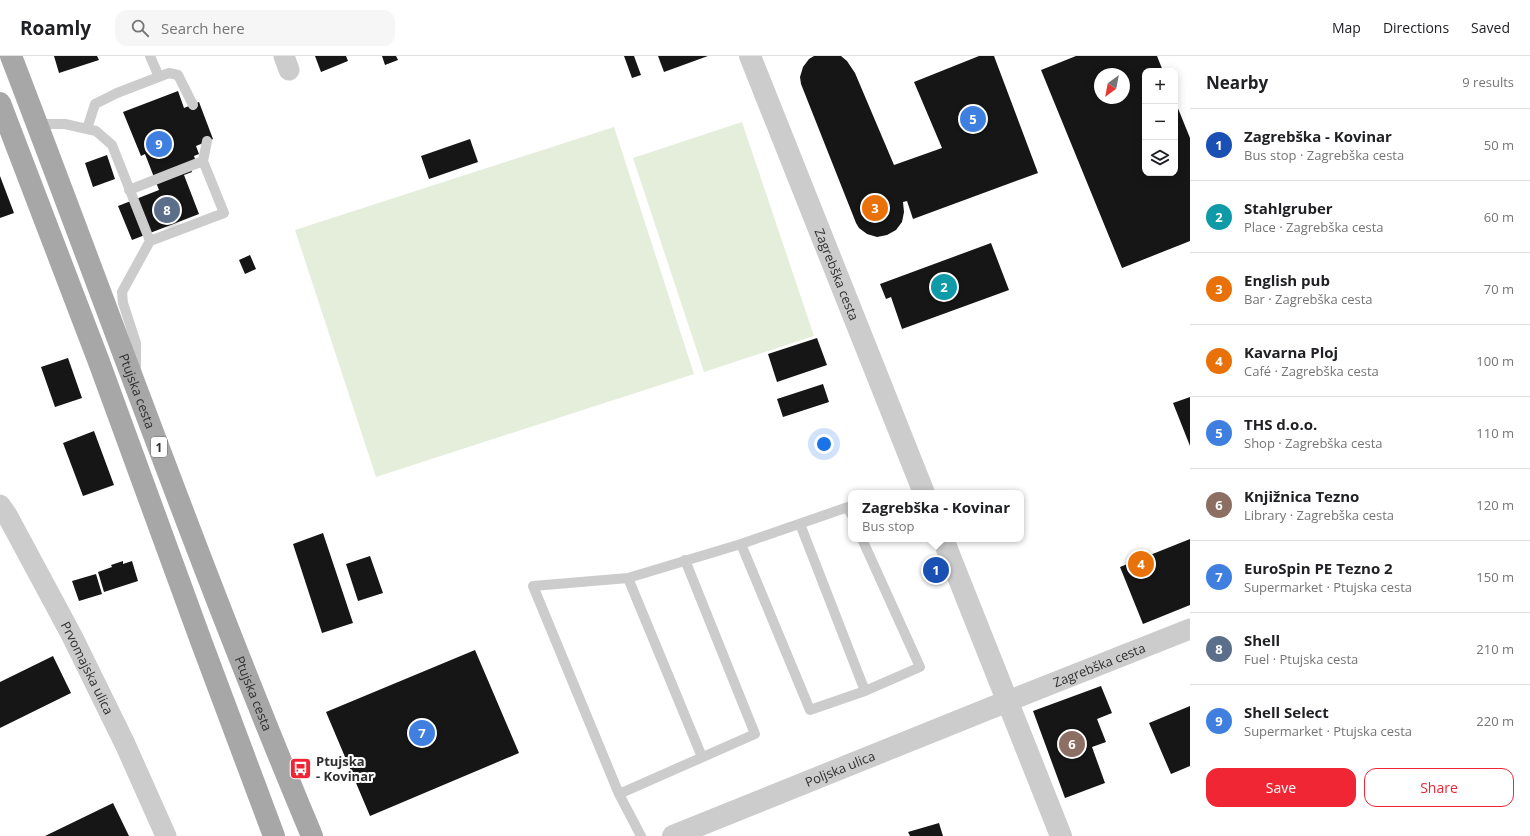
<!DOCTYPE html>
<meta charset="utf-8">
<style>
:root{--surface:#fff;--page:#f6f6f6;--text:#202124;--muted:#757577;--line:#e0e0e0;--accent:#f02635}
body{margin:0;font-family:"Open Sans",sans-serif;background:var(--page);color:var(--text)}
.controls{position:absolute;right:12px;top:12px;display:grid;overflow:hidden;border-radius:8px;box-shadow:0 2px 10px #0003}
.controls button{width:36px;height:36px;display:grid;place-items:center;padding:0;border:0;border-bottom:1px solid var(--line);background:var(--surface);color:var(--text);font:20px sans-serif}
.compass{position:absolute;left:1094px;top:12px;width:36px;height:36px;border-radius:50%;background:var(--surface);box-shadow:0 2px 10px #0003;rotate:212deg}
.you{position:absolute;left:824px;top:388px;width:14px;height:14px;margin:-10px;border:3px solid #fff;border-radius:50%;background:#1a73e8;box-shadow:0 0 0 6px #1a73e833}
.badge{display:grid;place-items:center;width:26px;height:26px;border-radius:50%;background:var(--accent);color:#fff;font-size:13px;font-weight:700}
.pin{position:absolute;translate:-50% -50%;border:2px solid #fff;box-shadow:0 1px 4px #0006}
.popup{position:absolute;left:848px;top:434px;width:176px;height:52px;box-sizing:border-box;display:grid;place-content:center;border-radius:8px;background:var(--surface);filter:drop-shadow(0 1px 3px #0005);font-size:13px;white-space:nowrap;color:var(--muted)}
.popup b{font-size:15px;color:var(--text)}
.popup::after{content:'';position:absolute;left:50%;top:100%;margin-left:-8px;border:8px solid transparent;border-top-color:var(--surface)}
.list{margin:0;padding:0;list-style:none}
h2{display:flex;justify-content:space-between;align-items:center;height:52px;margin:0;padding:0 16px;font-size:17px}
h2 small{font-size:13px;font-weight:400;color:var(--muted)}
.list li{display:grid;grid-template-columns:26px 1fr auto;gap:12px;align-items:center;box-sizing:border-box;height:72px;padding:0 16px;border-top:1px solid var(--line)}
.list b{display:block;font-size:15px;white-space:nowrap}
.list p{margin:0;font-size:13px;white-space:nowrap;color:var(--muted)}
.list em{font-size:13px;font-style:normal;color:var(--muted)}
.actions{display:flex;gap:8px;padding:12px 16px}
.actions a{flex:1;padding:9px 0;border:1px solid var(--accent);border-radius:12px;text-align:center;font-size:14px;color:var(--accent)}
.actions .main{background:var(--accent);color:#fff}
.icon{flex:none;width:22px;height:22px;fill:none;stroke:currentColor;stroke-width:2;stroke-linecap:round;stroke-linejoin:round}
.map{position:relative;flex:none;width:1190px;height:780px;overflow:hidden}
header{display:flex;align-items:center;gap:24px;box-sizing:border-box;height:56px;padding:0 20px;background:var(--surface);border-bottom:1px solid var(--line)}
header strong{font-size:19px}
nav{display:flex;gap:22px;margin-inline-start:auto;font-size:14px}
.search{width:280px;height:36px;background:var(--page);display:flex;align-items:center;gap:10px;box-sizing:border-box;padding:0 14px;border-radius:12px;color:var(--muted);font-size:15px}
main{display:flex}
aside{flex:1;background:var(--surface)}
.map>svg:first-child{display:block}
.green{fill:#e5eddb}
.building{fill:#161616;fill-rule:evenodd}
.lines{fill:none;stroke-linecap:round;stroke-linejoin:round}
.service{stroke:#ccc;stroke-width:10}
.minor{stroke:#ccc;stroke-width:21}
.tertiary{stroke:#ccc;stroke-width:22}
.primary{stroke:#a7a7a7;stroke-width:22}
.labels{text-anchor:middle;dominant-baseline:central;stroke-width:4;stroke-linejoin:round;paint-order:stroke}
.shield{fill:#fff;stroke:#6d6d6d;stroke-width:1}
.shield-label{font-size:12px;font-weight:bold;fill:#2f2f2f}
.street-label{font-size:13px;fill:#2f2f2f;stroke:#fff}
.poi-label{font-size:13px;font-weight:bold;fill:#2f2f2f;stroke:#fff;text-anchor:start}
</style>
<header>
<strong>Roamly</strong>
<div class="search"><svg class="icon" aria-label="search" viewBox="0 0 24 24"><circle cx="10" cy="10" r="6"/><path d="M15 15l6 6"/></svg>Search here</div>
<nav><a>Map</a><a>Directions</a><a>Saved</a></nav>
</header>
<main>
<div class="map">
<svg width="1190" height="780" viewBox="0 0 1190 780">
<rect width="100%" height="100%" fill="#fff"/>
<!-- green -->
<path class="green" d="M742,66L814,280L704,316L633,102Z
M614,71L694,318L376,421L295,174Z"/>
<!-- building -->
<path class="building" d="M54,0H97L99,4L59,17Z
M315,0H346L348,5L321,16Z
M382,0H396L398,4L385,9Z
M624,0H634L641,19L632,22Z
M658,0H708L664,16Z
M814,0H841L847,5L855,17L894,109L942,92L914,26L979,0H994L1038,117L913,163L907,145L903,146L904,156L902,166L896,174L887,179L877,181L867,178L859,172L856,167L801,28L800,21L803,11L809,3Z
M1076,0H1157L1163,15H1145V117H1175V45L1190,82V185L1122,212L1041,14ZM1100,18H1124V42H1100Z
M178,35L184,52L199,46L213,83L196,90L199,98L194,100L196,106L189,108L192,116L184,119L199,158L132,184L118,150L159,134L145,98L141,100L123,56Z
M470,83L478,106L429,123L421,100Z
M107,99L115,123L93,131L85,107Z
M0,120L14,157L0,162Z
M991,187L1009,234L902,273L891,241L886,243L880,228Z
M250,199L256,213L245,218L239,204Z
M817,282L827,309L777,326L768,298Z
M68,302L82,342L55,351L41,311Z
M823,328L829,346L783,361L777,343Z
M1190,341V390L1173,347Z
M94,375L114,429L83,440L63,387Z
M323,477L353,567L322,577L293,488Z
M1190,483V549L1143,568L1120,511Z
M370,500L383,537L358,545L346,508Z
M123,505V508L132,505L138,525L104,536L98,516L112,511L111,509Z
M96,518L102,538L79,545L72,525Z
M475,594L519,697L370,760L326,656Z
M53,600L71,637L0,672V626Z
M1101,630L1112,657L1097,663L1106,686L1092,691L1105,727L1065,742L1033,655Z
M1190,650V710L1171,718L1149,667Z
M113,747L129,780H45Z
M939,767L943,780H910L908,776Z"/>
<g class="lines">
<!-- service -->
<path class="service" d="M150,0L159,21
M37,68H65L96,75L112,89L150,185L122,236L123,247L136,287V312
M87,73L95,48L117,37L169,17L178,19L193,49
M203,105L207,85
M129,134L203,105L224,157L150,185
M800,468L865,635
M741,488L810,654L865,635L920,611L862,483
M628,522L702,701
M619,738L755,678L685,504
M641,780L619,738L533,530L628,522L741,488L848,451L851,458"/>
<!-- minor -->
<g class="minor">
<path d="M284,0L289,14"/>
<path id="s1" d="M0,449L7,459L72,580L125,688L166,780"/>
<path id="s2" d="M1008,645L1190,573"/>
</g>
<!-- tertiary -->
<g class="tertiary">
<path id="s3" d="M750,0L924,437"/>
<path d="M943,483L1061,780"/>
<path id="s4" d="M673,780L1008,645"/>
</g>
<!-- primary -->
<g class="primary">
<path id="s5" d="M11,0C111,260 204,523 312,780"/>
<path d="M0,47L99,306L201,585L274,780"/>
</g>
</g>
<!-- icons -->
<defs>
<symbol id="bus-square" viewBox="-11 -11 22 22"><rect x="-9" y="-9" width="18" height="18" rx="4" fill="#f02635" stroke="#fff"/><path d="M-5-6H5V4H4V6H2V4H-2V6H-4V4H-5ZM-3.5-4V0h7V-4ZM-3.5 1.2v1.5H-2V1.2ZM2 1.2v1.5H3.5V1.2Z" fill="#fff"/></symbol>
</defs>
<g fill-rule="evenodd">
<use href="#bus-square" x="288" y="700" width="25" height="25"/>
</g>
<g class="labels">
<!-- shield labels -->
<rect class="shield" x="151" y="381" width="16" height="20" rx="3"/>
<g class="shield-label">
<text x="159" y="391">1</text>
</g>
<!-- street labels -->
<g class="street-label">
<text stroke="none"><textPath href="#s3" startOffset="235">Zagrebška cesta</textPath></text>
<text stroke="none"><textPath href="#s5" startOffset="358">Ptujska cesta</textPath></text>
<text stroke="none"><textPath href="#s2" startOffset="98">Zagrebška cesta</textPath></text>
<text stroke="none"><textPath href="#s1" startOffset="185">Prvomajska ulica</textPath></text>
<text stroke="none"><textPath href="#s5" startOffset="682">Ptujska cesta</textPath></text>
<text stroke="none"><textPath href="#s4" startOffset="180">Poljska ulica</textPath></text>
</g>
<!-- poi labels -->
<g class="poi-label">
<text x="316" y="705">Ptujska<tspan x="316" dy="15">- Kovinar</tspan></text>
</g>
</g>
</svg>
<div class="controls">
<button>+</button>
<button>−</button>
<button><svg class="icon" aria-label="layers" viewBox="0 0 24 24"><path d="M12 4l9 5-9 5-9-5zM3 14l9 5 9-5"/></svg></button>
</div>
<svg class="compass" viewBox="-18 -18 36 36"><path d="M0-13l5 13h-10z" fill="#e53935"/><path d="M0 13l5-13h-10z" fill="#757577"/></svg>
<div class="you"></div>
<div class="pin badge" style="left:936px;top:514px;background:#1a4fb4">1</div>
<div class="popup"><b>Zagrebška - Kovinar</b>Bus stop</div>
<div class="pin badge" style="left:944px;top:231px;background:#0f9aa8">2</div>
<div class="pin badge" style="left:875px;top:152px;background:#e8710a">3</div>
<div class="pin badge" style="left:1141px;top:508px;background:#e8710a">4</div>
<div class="pin badge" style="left:973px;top:63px;background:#3f7fe0">5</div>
<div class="pin badge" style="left:1072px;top:688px;background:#8d6e63">6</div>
<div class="pin badge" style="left:422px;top:677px;background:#3f7fe0">7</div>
<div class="pin badge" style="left:167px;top:154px;background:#5c6f8a">8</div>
<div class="pin badge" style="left:159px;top:88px;background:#3f7fe0">9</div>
</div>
<aside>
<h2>Nearby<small>9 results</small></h2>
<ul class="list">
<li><span class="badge" style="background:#1a4fb4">1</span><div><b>Zagrebška - Kovinar</b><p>Bus stop · Zagrebška cesta</p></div><em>50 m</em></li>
<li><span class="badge" style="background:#0f9aa8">2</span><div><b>Stahlgruber</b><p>Place · Zagrebška cesta</p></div><em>60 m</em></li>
<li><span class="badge" style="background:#e8710a">3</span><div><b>English pub</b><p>Bar · Zagrebška cesta</p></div><em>70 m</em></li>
<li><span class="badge" style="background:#e8710a">4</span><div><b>Kavarna Ploj</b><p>Café · Zagrebška cesta</p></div><em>100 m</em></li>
<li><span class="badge" style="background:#3f7fe0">5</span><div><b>THS d.o.o.</b><p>Shop · Zagrebška cesta</p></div><em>110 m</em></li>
<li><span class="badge" style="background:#8d6e63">6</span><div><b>Knjižnica Tezno</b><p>Library · Zagrebška cesta</p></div><em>120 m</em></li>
<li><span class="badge" style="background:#3f7fe0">7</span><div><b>EuroSpin PE Tezno 2</b><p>Supermarket · Ptujska cesta</p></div><em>150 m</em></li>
<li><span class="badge" style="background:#5c6f8a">8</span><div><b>Shell</b><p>Fuel · Ptujska cesta</p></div><em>210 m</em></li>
<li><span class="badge" style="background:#3f7fe0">9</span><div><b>Shell Select</b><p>Supermarket · Ptujska cesta</p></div><em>220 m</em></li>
</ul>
<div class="actions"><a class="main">Save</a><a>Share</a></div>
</aside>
</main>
